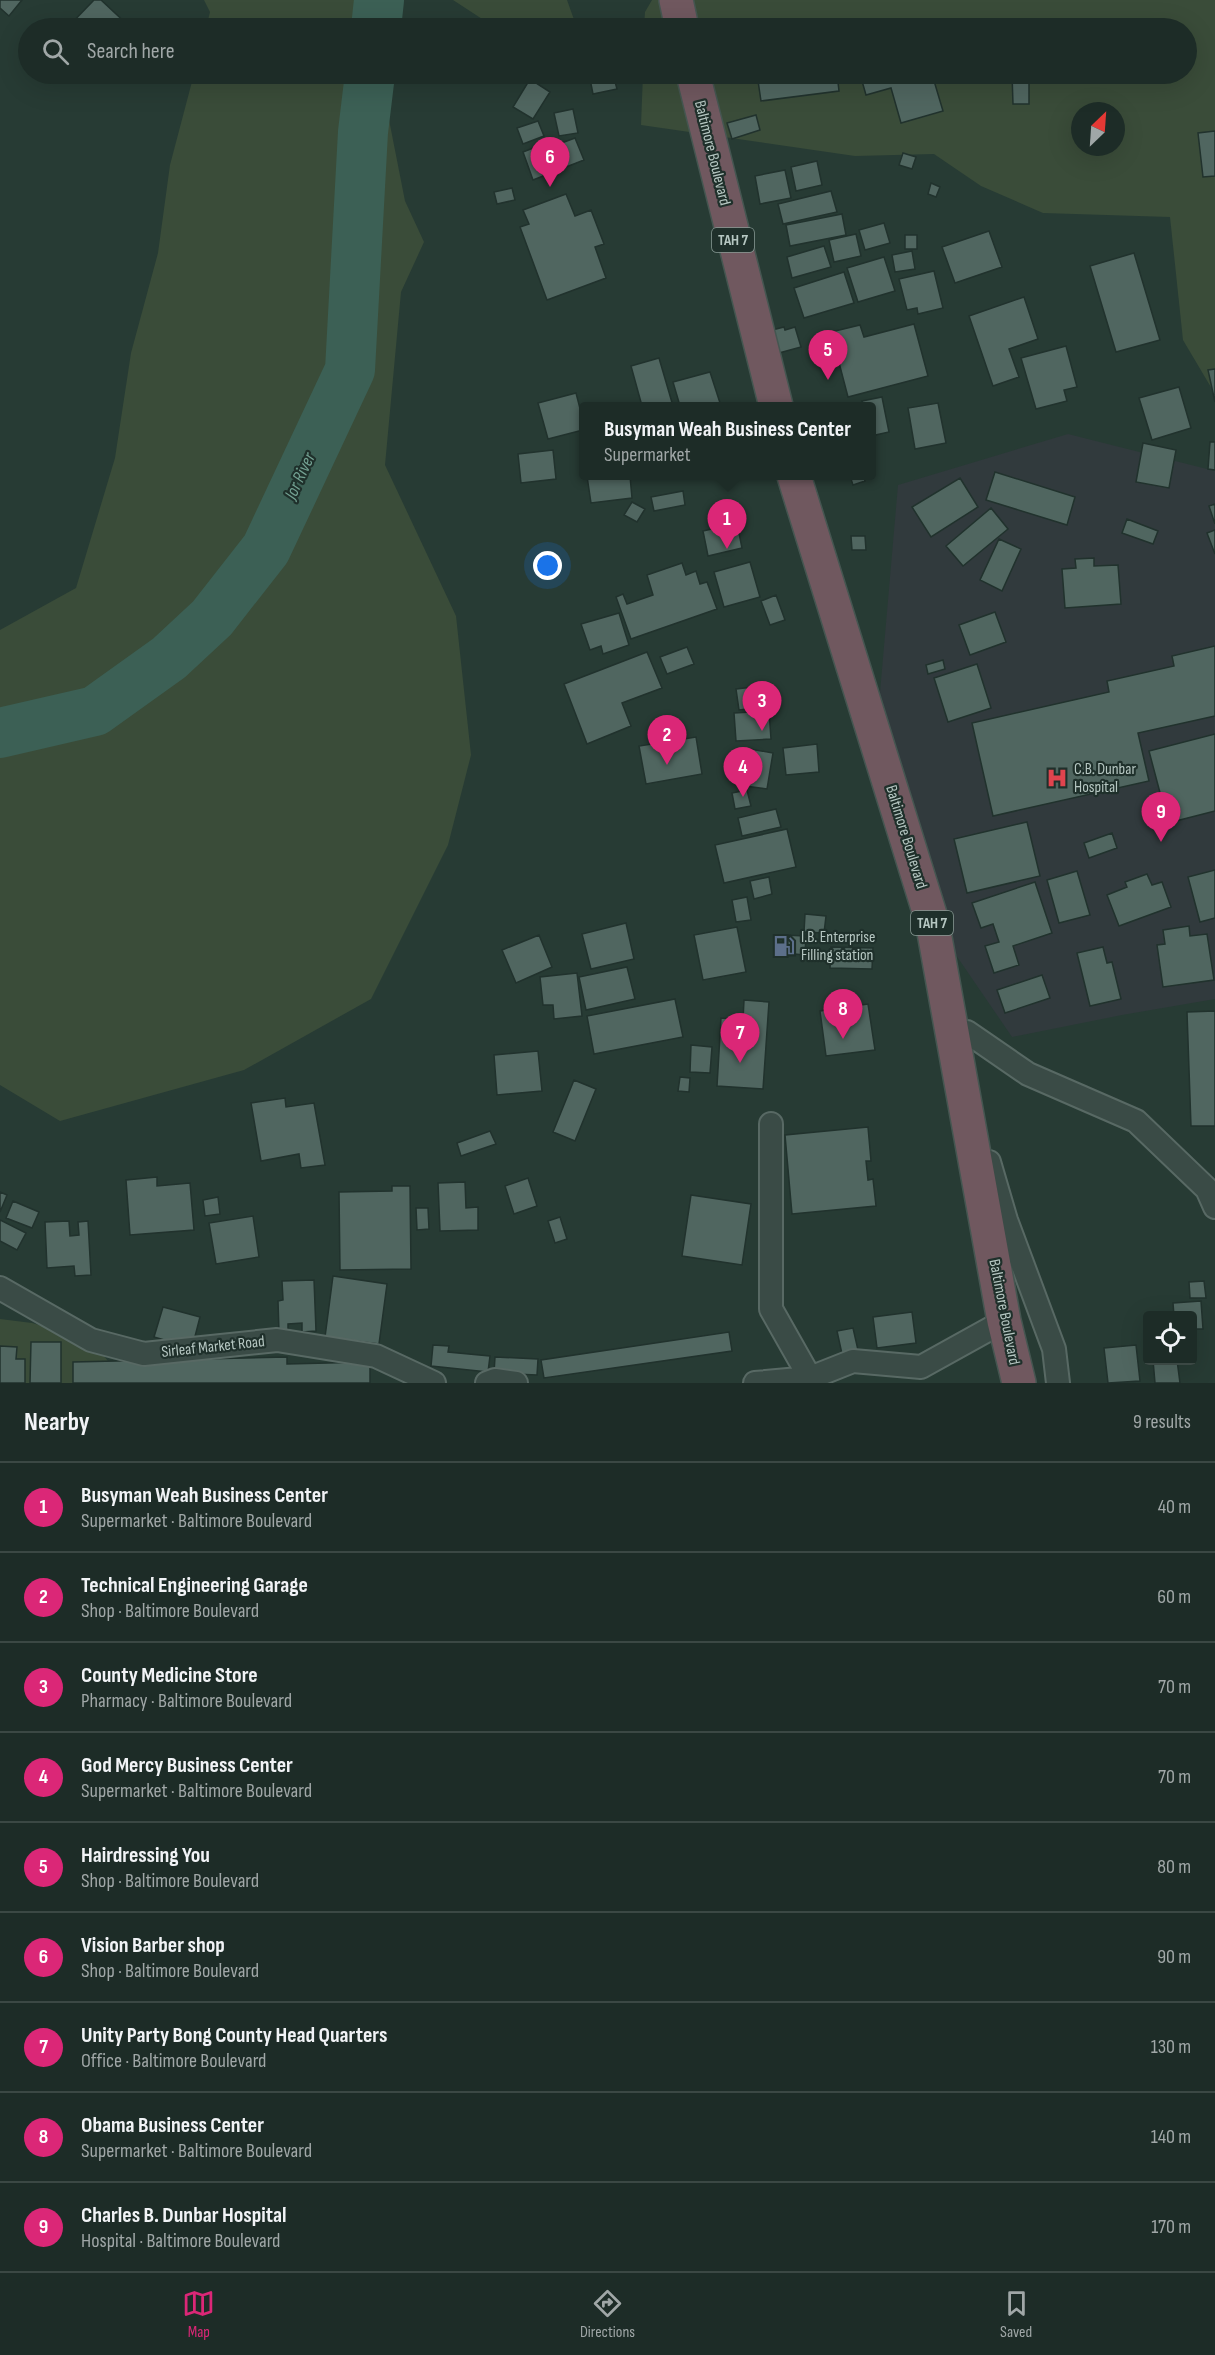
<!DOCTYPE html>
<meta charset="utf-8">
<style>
:root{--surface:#1d2c27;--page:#25342f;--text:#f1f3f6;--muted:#a0a7a7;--line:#3b4844;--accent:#db2777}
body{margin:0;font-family:"Sofia Sans Condensed",sans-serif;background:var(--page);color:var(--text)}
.controls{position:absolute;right:18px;bottom:18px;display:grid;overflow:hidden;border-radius:6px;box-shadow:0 6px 24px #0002}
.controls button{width:54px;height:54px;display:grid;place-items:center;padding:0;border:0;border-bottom:2px solid var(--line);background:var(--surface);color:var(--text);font:30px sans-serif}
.compass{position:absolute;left:1071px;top:102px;width:54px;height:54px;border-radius:50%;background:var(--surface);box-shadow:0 6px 24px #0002;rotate:25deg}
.you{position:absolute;left:548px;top:566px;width:21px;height:21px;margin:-15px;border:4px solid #fff;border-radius:50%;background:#1a73e8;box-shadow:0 0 0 9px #1a73e833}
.badge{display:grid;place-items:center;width:39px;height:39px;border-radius:50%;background:var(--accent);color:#fff;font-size:20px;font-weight:700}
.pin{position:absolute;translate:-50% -50px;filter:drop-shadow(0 2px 3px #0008)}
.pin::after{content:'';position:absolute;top:32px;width:21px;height:18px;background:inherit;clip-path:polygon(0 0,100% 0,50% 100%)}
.popup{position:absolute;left:579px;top:402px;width:297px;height:78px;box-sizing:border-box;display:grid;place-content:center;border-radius:6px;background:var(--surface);filter:drop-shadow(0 2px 4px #0005);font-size:20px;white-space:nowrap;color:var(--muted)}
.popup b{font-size:22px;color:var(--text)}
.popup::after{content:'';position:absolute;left:50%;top:100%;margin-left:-12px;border:12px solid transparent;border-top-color:var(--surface)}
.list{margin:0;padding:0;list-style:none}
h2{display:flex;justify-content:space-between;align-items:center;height:78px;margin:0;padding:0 24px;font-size:26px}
h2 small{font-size:20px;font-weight:400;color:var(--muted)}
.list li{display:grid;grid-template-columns:39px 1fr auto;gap:18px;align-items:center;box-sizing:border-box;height:90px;padding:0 24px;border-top:2px solid var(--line)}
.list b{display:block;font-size:22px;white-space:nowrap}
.list p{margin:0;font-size:20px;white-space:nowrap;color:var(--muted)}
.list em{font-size:20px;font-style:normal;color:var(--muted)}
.icon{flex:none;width:33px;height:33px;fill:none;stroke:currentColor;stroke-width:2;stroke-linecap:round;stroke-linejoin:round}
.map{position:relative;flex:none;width:1215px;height:1383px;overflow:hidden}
.search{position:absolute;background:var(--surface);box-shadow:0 6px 24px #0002;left:18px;right:18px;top:18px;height:66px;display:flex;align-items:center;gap:15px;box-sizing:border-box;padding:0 21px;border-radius:33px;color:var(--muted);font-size:22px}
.sheet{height:888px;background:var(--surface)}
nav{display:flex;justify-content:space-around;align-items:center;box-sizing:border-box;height:84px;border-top:2px solid var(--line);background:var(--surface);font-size:16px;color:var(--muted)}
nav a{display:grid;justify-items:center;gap:3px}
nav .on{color:var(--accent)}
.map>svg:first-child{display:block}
.medical{fill:#313a3d}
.green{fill:#3a4c39;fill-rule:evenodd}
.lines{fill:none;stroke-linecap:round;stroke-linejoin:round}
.river{stroke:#3c6055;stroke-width:50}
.building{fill:#506660;stroke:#21322d;stroke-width:1.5}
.street-casing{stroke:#586964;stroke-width:26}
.highway-casing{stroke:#455651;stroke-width:36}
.street{stroke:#3a4b46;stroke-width:22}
.highway{stroke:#70585f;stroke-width:33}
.labels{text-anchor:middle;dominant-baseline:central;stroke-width:4.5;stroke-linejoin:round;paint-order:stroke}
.shield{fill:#1f302b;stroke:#899a95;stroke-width:1.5}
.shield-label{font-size:15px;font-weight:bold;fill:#b6c7c2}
.street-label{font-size:16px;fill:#b6c7c2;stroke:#1f302b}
.poi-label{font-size:16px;fill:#b6c7c2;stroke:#1f302b;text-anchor:start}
.water-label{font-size:18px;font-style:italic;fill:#73a192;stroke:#1f302b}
</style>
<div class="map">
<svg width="1215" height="1383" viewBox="0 0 1215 1383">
<rect width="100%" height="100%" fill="#273b34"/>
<!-- medical -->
<path class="medical" d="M1068,434L1215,471V999L1122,1015L1012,1037L945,939L879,704L898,485Z"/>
<!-- green -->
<path class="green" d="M204,0H386L373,4L375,28H206L210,12Z
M453,0H567L577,28H496Z
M652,0H1215V394L1183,340L1170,217L1043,213L981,186L934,154L855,156L641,125L643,74H1186V28H644L645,12ZM1080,111H1116V147H1080Z
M194,74H380L405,201L424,242L401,292L385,465L456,616L471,755L448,845L371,999L244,1070L60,1121L0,1085V630L76,588L115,458L131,353L158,253L170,165Z
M0,1319L32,1323L91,1340L120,1376V1383H0Z"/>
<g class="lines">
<!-- river -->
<path class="river" d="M376,28L379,0
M0,733L95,711L169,658L212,618L266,549L350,370L363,132L370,74"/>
</g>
<!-- building -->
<path class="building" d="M0,0H22L9,16L0,8Z
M94,0H101L131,28H67Z
M589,74H613L617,89L593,94Z
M757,74H837L839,91L761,101Z
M860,74H932L943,111L901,123L891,88L866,95Z
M1012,74H1029V104H1013Z
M530,79L550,92L533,119L513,107Z
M573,109L578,133L559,136L554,113Z
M756,115L760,130L732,139L727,123Z
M538,121L544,136L523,144L517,128Z
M1215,131V176L1203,177L1198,133Z
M575,138L584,160L533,180L523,152L546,143L548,148Z
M903,153L916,157L912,169L899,165Z
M817,161L822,185L796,191L791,167Z
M785,170L791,198L760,204L755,176Z
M931,183L940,187L936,197L928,194Z
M512,188L515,200L497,204L494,192Z
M831,191L837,212L783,224L778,204Z
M566,194L575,216L591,210L604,244L595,247L606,278L547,300L520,227L529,224L523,210Z
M842,214L846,235L790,246L786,225Z
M884,223L890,243L865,250L859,230Z
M989,231L1002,267L955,283L942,247Z
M856,234L861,256L834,262L829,240Z
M905,235H917V249H905Z
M824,246L831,267L792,278L787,257Z
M912,251L915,269L895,272L892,255Z
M1134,253L1160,340L1116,352L1090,266Z
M884,257L895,291L858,302L847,268Z
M934,271L943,308L918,314L917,308L907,310L899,279Z
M844,272L854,303L804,318L794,288Z
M1024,297L1038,339L1009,349L1019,377L993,386L969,316Z
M914,324L928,376L848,397L831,332L860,325L864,337Z
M784,327L785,330L795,327L801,347L779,353L772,330Z
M1066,346L1077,387L1064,390L1067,401L1036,409L1021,358Z
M659,358L673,406H642L631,366Z
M1215,369V402L1208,370Z
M710,372L721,406H680L673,382Z
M1179,387L1191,428L1152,440L1139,398Z
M576,393L583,420V430L548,439L538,403Z
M882,397L889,432L871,436V406H864L862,401Z
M938,403L946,443L915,449L908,408Z
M1210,442H1215V470L1208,469Z
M1143,443L1176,450L1169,488L1136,482Z
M553,450L556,479L521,483L518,454Z
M995,472L1075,497L1067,525L986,500Z
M587,476H630L632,498L591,503Z
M850,476H863L865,481L853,485Z
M960,478L978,507L931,537L912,507Z
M683,491L685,505L654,511L651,497Z
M632,502L645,509L637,522L624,515Z
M1215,504V524L1209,506Z
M991,508L1008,529L963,566L946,546Z
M1127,519L1158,531L1153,544L1122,533Z
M737,523L742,548L708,556L703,531Z
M1215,530V554L1207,533Z
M851,536H865L866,550H852Z
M999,539L1021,549L1002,591L980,580Z
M1094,558V566L1118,565L1121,604L1065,608L1062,569L1076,568L1075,559Z
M750,562L760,597L724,607L714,572Z
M682,563L686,575L696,571L700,584L707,582L717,609L631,639L616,597L623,594L627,604L653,595L647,575Z
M776,595L785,620L770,625L761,601Z
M995,612L1006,642L970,655L959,625Z
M619,613L629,645L603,654L601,646L590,650L581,624Z
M1215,646V716L1138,733L1149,781L993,816L972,723L1109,692L1107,681L1174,666L1172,656Z
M687,647L694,664L667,674L660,657Z
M647,652L662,688L622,703L631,726L587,744L564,684Z
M943,660L945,669L928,674L926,665Z
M977,664L991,708L948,722L934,678Z
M762,686L764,707L739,710L736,689Z
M769,711L771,739L736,741L734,713Z
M1215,734V811L1168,823L1149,751Z
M696,737L702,774L646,784L639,746Z
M817,744L819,772L786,775L783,748Z
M750,749L773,753L767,789L745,786Z
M747,790L751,806L735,809L732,793Z
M776,809L781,827L742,836L738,818Z
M1027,822L1040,876L967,893L954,839Z
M787,829L796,867L724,883L715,845Z
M1112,833L1117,848L1089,858L1084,843Z
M1215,870V918L1200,922L1188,877Z
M1077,871L1090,915L1059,923L1047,880Z
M1147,874L1152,885L1162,882L1171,907L1119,926L1107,895L1127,887L1125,882Z
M769,877L772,894L754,899L750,881Z
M1035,882L1052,933L1013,946L1019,965L994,973L985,946L999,942L993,924L981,928L972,903Z
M747,897L751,920L736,922L732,900Z
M805,914L826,916L824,933L804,932Z
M626,923L634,959L591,969L582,934Z
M1189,926L1190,936L1207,934L1214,980L1163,987L1157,945L1165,944L1163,930Z
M737,927L746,972L703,980L694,935Z
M539,935L552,967L516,983L502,950Z
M783,935L806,936L805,955L783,953Z
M831,947L873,948L872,969L830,968Z
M1103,947L1107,963L1112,962L1121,999L1090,1006L1077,953Z
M627,967L635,999L586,1010L579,977Z
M577,973L582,1016L554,1019L553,1005H543L540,977Z
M1042,975L1050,998L1005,1013L997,990Z
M675,999L683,1037L594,1054L587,1016Z
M744,1000L769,1002L763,1089L717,1086L721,1018L743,1020Z
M868,1004L875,1050L826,1056L820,1011Z
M1215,1011V1126H1191L1187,1012Z
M691,1045L712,1047L710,1073L690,1072Z
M538,1051L542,1091L497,1095L494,1055Z
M680,1077L690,1078L689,1092L678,1091Z
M574,1080L596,1089L575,1141L553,1132Z
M285,1098L286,1107L314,1103L325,1165L301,1168L299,1154L261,1161L251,1103Z
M868,1127L871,1161H866L868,1180L873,1179L876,1206L792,1214L785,1135Z
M490,1131L496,1144L461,1156L457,1143Z
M157,1177V1186L190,1183L194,1230L130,1235L126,1180Z
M528,1178L537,1206L514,1214L505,1186Z
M465,1182L466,1208L478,1207V1230L440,1231L438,1183Z
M392,1186H410L411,1269L340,1270L339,1192L392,1191Z
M0,1192L7,1195L0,1212Z
M691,1195L751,1204L742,1265L682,1256Z
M218,1197L220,1214L205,1216L203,1200Z
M13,1201L39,1212L32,1228L6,1218Z
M416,1208H428L429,1229L417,1230Z
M253,1216L259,1257L216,1264L209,1223Z
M560,1217L567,1239L555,1243L548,1221Z
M0,1220L26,1233L17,1250L0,1241Z
M69,1221L70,1236L79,1235L78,1222L88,1221L91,1275L75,1276L74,1266L47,1268L45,1222Z
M333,1276L387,1284L379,1344L325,1337Z
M314,1280L316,1331L302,1332V1323L288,1324V1332H279L278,1301L283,1300L282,1281Z
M1204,1281L1206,1298H1190L1189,1282Z
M1201,1301L1203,1329H1192V1316H1174L1173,1303Z
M163,1307L200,1317L192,1348L154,1337Z
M912,1312L916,1343L877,1348L873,1317Z
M853,1328L858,1350L842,1354L837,1331Z
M729,1332L732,1351L544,1378L541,1360Z
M31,1342H61V1383H30Z
M433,1345L449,1346L448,1352L490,1356L488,1372L431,1366Z
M1136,1345L1140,1381L1108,1383L1104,1348Z
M0,1346L17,1347L16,1359H25V1383H0Z
M287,1357V1364L370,1362V1383H73V1362Z
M495,1357L538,1359L537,1375L494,1373Z
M1153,1360H1177L1180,1383H1155Z"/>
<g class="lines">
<defs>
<path id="street" d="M967,1032L1028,1074L1136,1121L1207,1189L1215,1207
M771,1124V1309L810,1378
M989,1162L1006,1220L1054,1349L1058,1383
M0,1288L91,1340L144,1354L277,1340L376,1356L434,1383
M487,1383L495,1380L516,1383
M755,1383L810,1378L853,1361L921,1367L1004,1321"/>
<path id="highway" d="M676,0L682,28
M693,74L776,406
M794,476L932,921L1004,1321L1019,1383"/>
</defs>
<!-- street casing -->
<use href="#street" class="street-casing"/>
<!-- highway casing -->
<use href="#highway" class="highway-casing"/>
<!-- street -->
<use href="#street" class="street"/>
<!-- highway -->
<use href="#highway" class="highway"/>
</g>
<!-- icons -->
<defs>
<symbol id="hospital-bare" viewBox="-9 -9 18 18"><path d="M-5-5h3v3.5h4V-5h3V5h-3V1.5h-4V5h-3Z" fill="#e0444e" stroke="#1f302b" stroke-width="2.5" paint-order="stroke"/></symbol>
<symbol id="fuel-bare" viewBox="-9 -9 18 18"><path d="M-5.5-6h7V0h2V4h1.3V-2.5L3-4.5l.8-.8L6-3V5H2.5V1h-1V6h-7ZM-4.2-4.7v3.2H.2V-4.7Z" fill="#5c6f8a" stroke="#1f302b" stroke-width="2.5" paint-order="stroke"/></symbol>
</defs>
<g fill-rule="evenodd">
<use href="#hospital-bare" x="1042" y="763" width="30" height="30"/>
<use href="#fuel-bare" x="769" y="931" width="30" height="30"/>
</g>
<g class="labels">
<!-- shield labels -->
<g class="shield">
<rect x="712" y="228" width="42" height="24" rx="4.5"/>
<rect x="911" y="911" width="42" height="24" rx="4.5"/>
</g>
<g class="shield-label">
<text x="733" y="240">TAH 7</text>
<text x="932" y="923">TAH 7</text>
</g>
<!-- street labels -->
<g class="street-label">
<text transform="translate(712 153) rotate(76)">Baltimore Boulevard</text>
<text transform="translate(906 837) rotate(73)">Baltimore Boulevard</text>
<text transform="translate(1004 1312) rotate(79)">Baltimore Boulevard</text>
<text transform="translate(213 1347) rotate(-6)">Sirleaf Market Road</text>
</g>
<!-- poi labels -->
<g class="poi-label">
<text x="1074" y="769">C.B. Dunbar<tspan x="1074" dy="18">Hospital</tspan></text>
<text x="801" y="937">I.B. Enterprise<tspan x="801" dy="18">Filling station</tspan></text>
</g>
<!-- water labels -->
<g class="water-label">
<text transform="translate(300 476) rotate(-65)">Jor River</text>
</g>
</g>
</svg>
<div class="controls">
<button><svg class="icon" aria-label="locate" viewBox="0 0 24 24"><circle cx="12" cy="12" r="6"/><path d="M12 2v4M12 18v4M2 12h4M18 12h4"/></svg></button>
</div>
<svg class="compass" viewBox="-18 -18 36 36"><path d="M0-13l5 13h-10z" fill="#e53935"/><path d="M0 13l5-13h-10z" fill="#a0a7a7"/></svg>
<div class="you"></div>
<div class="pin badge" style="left:727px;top:549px">1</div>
<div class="popup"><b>Busyman Weah Business Center</b>Supermarket</div>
<div class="pin badge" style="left:667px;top:765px">2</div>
<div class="pin badge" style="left:762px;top:731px">3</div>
<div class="pin badge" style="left:743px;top:797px">4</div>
<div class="pin badge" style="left:828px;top:380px">5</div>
<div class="pin badge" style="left:550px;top:187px">6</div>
<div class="pin badge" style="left:740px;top:1063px">7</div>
<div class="pin badge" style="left:843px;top:1039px">8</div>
<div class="pin badge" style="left:1161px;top:842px">9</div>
<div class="search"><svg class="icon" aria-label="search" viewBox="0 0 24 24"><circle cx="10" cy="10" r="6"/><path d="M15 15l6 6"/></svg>Search here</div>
</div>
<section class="sheet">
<h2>Nearby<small>9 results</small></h2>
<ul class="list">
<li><span class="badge">1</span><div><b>Busyman Weah Business Center</b><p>Supermarket · Baltimore Boulevard</p></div><em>40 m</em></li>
<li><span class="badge">2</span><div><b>Technical Engineering Garage</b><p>Shop · Baltimore Boulevard</p></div><em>60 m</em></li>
<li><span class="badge">3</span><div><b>County Medicine Store</b><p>Pharmacy · Baltimore Boulevard</p></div><em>70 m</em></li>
<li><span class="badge">4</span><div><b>God Mercy Business Center</b><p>Supermarket · Baltimore Boulevard</p></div><em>70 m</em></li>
<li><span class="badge">5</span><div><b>Hairdressing You</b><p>Shop · Baltimore Boulevard</p></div><em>80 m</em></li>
<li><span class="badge">6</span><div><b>Vision Barber shop</b><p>Shop · Baltimore Boulevard</p></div><em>90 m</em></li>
<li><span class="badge">7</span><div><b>Unity Party Bong County Head Quarters</b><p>Office · Baltimore Boulevard</p></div><em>130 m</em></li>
<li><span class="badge">8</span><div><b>Obama Business Center</b><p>Supermarket · Baltimore Boulevard</p></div><em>140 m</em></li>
<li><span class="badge">9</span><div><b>Charles B. Dunbar Hospital</b><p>Hospital · Baltimore Boulevard</p></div><em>170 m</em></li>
</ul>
</section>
<nav>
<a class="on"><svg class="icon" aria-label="map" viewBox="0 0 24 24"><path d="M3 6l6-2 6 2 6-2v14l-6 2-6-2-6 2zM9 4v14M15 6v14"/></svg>Map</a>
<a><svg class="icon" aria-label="directions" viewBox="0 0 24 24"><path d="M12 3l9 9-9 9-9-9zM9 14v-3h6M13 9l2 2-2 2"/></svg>Directions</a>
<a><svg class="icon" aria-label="saved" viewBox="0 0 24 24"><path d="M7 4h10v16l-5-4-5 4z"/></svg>Saved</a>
</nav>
